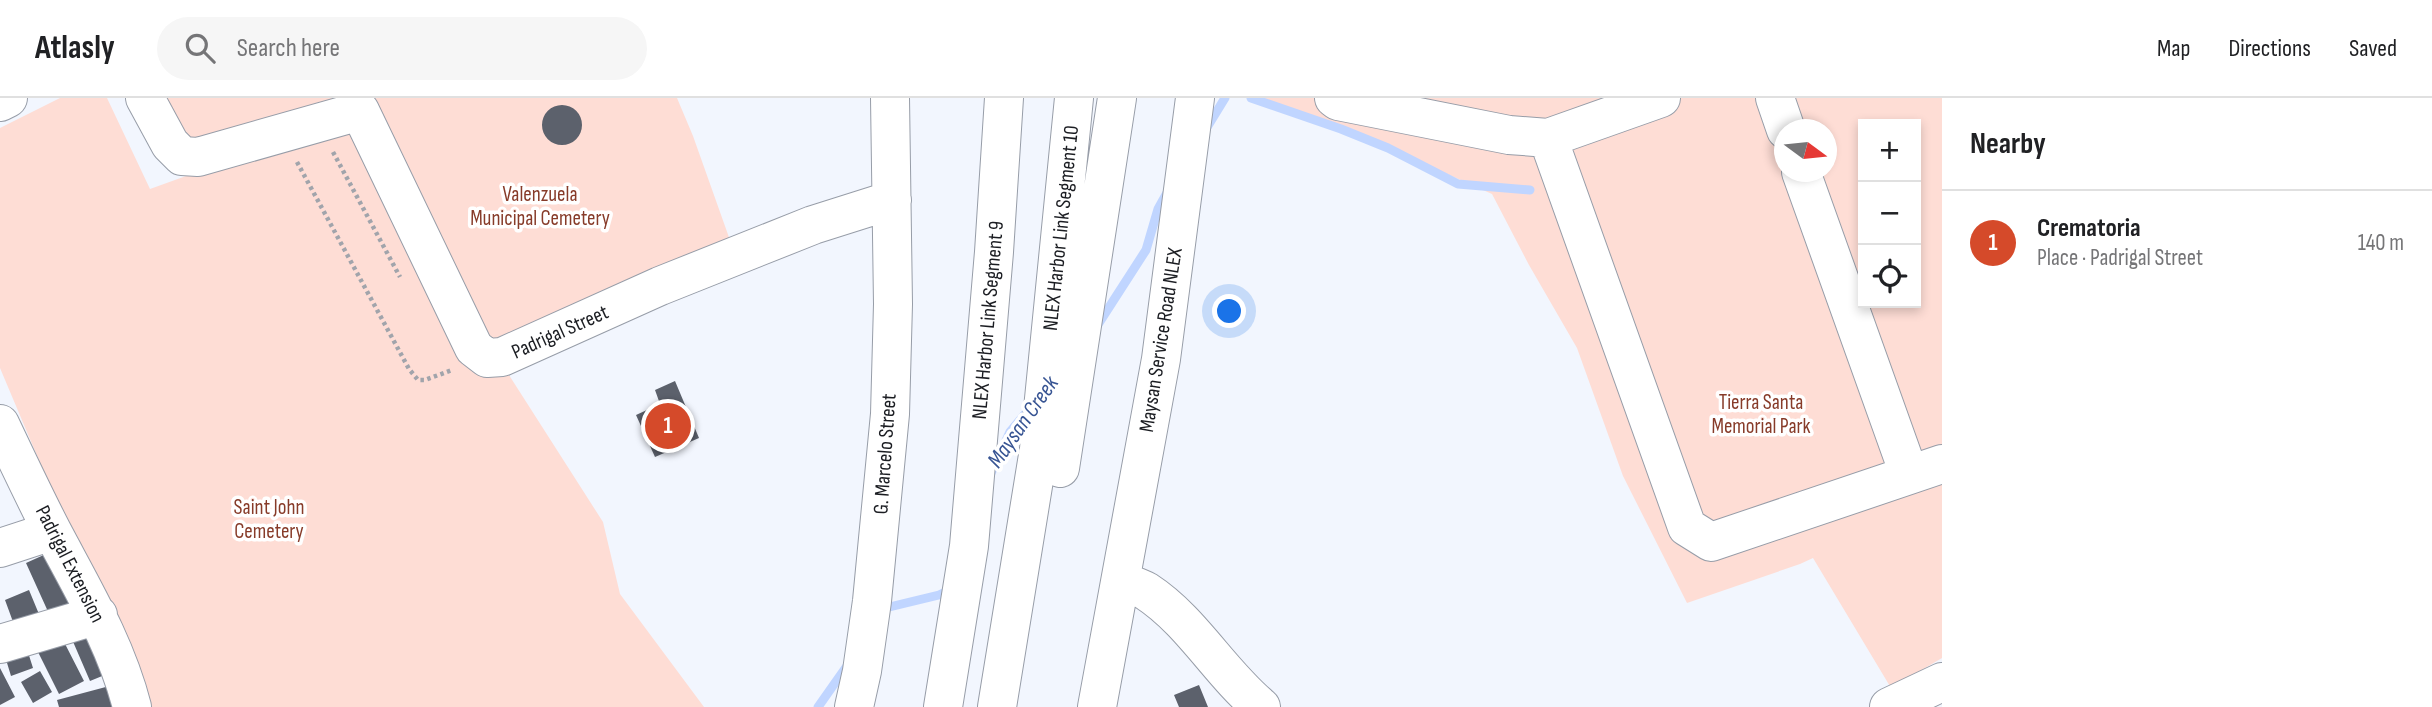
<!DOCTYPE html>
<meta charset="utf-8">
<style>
:root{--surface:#fff;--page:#f6f6f6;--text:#202124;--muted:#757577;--line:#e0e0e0;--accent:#d54a2a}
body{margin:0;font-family:"Sofia Sans Condensed",sans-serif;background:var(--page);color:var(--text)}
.controls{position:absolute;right:21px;top:21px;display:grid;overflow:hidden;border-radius:0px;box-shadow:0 4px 10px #0003}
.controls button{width:63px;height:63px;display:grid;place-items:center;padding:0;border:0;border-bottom:2px solid var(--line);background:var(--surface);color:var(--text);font:35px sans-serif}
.compass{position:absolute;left:1774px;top:21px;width:63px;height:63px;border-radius:50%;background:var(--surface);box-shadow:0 4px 10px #0003;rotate:105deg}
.you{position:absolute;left:1230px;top:214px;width:24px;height:24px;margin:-18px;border:5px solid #fff;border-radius:50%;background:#1a73e8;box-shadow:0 0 0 10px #1a73e833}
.badge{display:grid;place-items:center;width:46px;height:46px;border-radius:50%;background:var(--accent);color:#fff;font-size:23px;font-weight:700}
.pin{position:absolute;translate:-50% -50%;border:4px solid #fff;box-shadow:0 2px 7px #0006}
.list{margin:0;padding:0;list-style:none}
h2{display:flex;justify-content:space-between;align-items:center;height:91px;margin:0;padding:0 28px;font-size:30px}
h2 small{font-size:23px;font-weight:400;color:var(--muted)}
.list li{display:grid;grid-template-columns:46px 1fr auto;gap:21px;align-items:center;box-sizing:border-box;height:105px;padding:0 28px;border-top:2px solid var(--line)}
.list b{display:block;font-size:26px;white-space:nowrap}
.list p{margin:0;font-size:23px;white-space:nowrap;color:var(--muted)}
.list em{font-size:23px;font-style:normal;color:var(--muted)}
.icon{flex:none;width:38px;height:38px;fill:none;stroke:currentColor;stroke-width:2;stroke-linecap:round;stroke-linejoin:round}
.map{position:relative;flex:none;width:1942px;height:609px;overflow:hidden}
header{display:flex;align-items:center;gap:42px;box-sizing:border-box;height:98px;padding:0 35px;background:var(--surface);border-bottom:2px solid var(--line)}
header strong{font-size:33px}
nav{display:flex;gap:38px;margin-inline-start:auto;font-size:24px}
.search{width:490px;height:63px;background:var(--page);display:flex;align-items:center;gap:18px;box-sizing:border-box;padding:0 24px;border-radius:38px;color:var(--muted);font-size:26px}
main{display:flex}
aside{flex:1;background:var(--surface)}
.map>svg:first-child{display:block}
.green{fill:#feddd5;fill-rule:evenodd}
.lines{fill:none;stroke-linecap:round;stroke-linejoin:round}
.stream{stroke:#c0d5ff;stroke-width:9}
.building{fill:#5c616c}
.minor-casing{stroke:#979da8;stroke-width:40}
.highway-casing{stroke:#979da8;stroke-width:40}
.path{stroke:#a1a4ab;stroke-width:4.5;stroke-dasharray:3.5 3.5;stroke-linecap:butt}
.minor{stroke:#fff;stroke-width:38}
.highway{stroke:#fff;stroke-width:38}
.labels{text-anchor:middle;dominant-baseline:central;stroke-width:7;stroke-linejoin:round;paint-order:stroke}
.park-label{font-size:21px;fill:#873b29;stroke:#fff}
.street-label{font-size:21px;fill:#1b1d22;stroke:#fff}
.water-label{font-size:23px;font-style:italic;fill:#375493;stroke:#fff}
</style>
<header>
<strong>Atlasly</strong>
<div class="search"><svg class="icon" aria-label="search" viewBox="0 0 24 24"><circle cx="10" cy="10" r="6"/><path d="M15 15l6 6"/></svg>Search here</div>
<nav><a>Map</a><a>Directions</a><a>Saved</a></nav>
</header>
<main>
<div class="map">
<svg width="1942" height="609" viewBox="0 0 1942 609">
<rect width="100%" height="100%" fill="#f2f6fe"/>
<!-- green -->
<path class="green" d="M60,0H107L150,91L275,46L347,24L603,424L620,496L704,609H143L0,270V30Z
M156,0H677L693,38L731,145L488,247L359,3L213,49L184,39Z
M1255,0H1942V560L1891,590L1813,460L1800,466L1687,505L1623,378L1577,250L1529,167L1492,96L1402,56ZM1863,26H1916V205H1863ZM1784,32H1826V74H1784Z"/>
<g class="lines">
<!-- stream -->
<path class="stream" d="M1251,0L1341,31L1388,50L1458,86L1530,92
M1206,31L1225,0
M1097,228L1146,152L1158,111L1168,93
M991,375L1010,334L1030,310
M881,511L939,497L952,491
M818,609L849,565"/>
</g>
<!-- building -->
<path class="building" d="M542 27a20 20 0 1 1 40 0a20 20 0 1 1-40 0Z
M675,283L699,340L655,359L636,317L660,306L655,292Z
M57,451L81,504L50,518L26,465Z
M29,492L41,521L16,532L5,502Z
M93,530L112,574L90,583L71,539Z
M62,540L84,583L59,596L37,552Z
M26,548L33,570L11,578L4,555Z
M0,570L15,599L0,607Z
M40,573L52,594L33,605L21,584Z
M117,586L123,609H59L57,602Z
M1199,587L1208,609H1179L1174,597Z"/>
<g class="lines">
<defs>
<path id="minor" d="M145,0L170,46L182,58L198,59L360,13L474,250L487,260L502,259L660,188L813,127L892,102
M1334,0L1338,3L1509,37L1548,40L1661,0
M1775,0L1786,32
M0,4L8,0
M1548,40L1687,429L1711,444L1942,366
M1801,74L1909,376
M0,326C17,362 34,398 52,433C82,490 116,546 132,609
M0,450L52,433
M1121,483C1129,486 1139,489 1146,493C1192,523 1219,574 1261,609
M0,546L98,517
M854,609L862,573L872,503L890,316L893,206L890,0
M1097,609L1161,261L1195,0
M1889,609L1942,584"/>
<path id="highway" d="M1060,370L1117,0
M943,609L969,448L994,154L1004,0
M997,609L1039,351L1074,0"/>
</defs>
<!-- minor casing -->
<use href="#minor" class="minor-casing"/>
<!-- highway casing -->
<use href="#highway" class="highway-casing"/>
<!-- path -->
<path class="path" d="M333,54L400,179
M297,64L409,271L418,282H425L452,272"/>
<!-- minor -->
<use href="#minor" class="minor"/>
<!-- highway -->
<use href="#highway" class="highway"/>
</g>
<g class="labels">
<!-- park labels -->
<g class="park-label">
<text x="540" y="96">Valenzuela<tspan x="540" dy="24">Municipal Cemetery</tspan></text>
<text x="1761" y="304">Tierra Santa<tspan x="1761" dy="24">Memorial Park</tspan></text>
<text x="269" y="409">Saint John<tspan x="269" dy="24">Cemetery</tspan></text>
</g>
<!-- street labels -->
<g class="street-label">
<text transform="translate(1061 130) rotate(-84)">NLEX Harbor Link Segment 10</text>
<text transform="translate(988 222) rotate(-85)">NLEX Harbor Link Segment 9</text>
<text transform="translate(560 234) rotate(-24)">Padrigal Street</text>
<text transform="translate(1161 242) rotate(-81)">Maysan Service Road NLEX</text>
<text transform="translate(885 356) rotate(-86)">G. Marcelo Street</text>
<text transform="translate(70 466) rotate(63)">Padrigal Extension</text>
</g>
<!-- water labels -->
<g class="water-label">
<text transform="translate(1023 324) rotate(-55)">Maysan Creek</text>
</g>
</g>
</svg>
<div class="controls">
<button>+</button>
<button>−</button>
<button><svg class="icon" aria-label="locate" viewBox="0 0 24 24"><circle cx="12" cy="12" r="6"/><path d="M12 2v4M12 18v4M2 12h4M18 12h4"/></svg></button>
</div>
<svg class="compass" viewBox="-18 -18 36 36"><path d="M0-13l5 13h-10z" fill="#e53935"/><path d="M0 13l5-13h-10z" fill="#757577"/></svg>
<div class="you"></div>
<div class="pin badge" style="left:668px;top:328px">1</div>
</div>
<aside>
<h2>Nearby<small></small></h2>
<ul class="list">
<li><span class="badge">1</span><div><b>Crematoria</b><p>Place · Padrigal Street</p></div><em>140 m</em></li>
</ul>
</aside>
</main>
